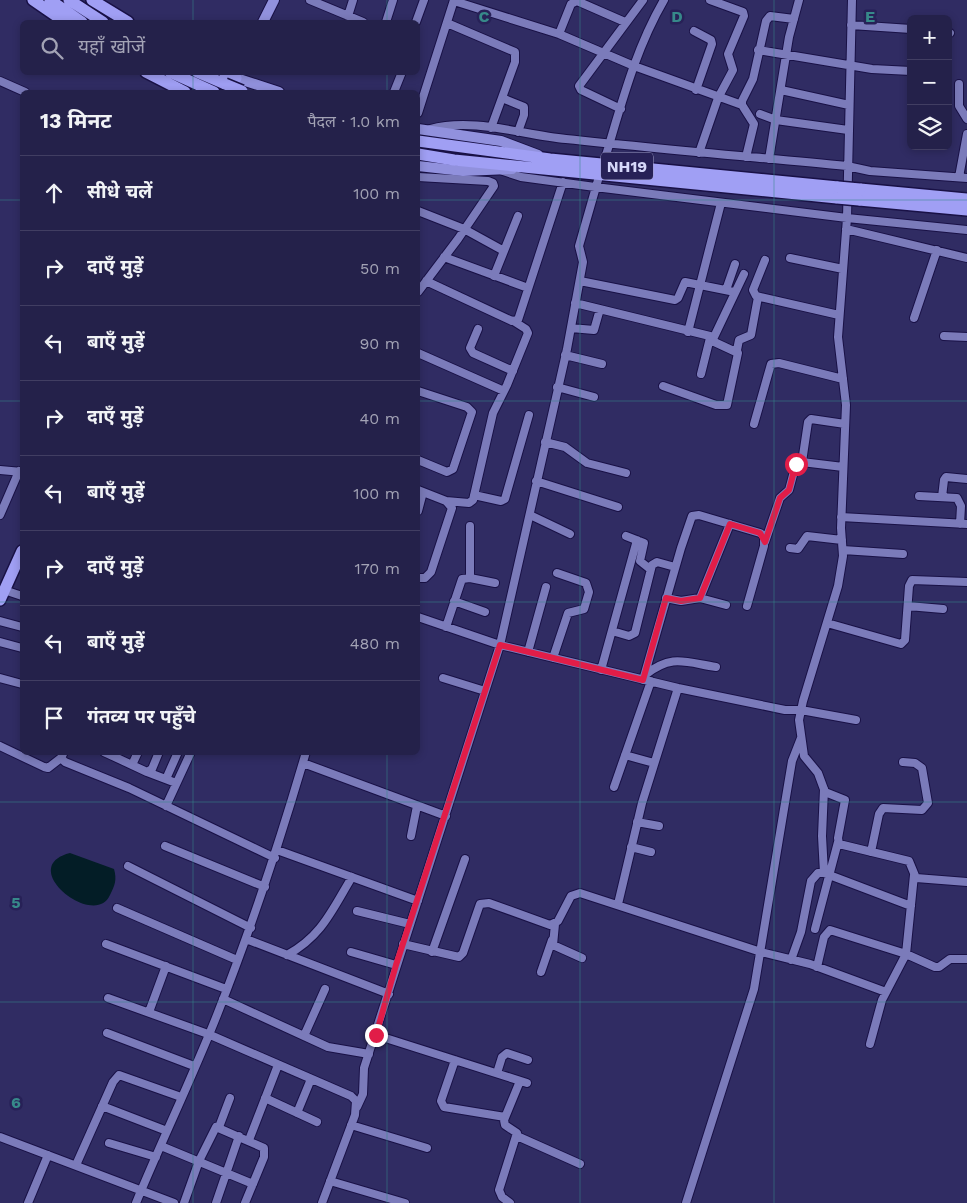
<!DOCTYPE html>
<html lang="hi">
<meta charset="utf-8">
<style>
:root{--surface:#24214a;--page:#2c2951;--text:#f1f3f6;--muted:#a3a3b5;--line:#413e62}
body{margin:0;font-family:"Work Sans","Noto Sans Devanagari",sans-serif;background:var(--page);color:var(--text)}
.controls{position:absolute;right:15px;top:15px;display:grid;overflow:hidden;border-radius:8px;box-shadow:0 2px 8px #0003}
.controls button{width:45px;height:45px;display:grid;place-items:center;padding:0;border:0;border-bottom:1px solid var(--line);background:var(--surface);color:var(--text);font:25px sans-serif}
.stop{position:absolute;width:15px;height:15px;margin:-11px;border:4px solid #e11d48;border-radius:50%;background:#fff}
.stop.end{background:#e11d48;border-color:#fff;box-shadow:0 1px 5px #0008}
.list{margin:0;padding:0;list-style:none}
h2{display:flex;justify-content:space-between;align-items:center;height:65px;margin:0;padding:0 20px;font-size:21px}
h2 small{font-size:16px;font-weight:400;color:var(--muted)}
.list li{display:grid;grid-template-columns:32px 1fr auto;gap:15px;align-items:center;box-sizing:border-box;height:75px;padding:0 20px;border-top:1px solid var(--line)}
.list b{display:block;font-size:19px;white-space:nowrap}
.list em{font-size:16px;font-style:normal;color:var(--muted)}
.icon{flex:none;width:28px;height:28px;fill:none;stroke:currentColor;stroke-width:2;stroke-linecap:round;stroke-linejoin:round}
.map{position:relative;flex:none;width:967px;height:1203px;overflow:hidden}
.search{position:absolute;background:var(--surface);box-shadow:0 2px 8px #0003;left:20px;top:20px;width:400px;height:55px;display:flex;align-items:center;gap:12px;box-sizing:border-box;padding:0 18px;border-radius:8px;color:var(--muted);font-size:19px}
.panel{position:absolute;background:var(--surface);box-shadow:0 2px 8px #0003;left:20px;top:90px;width:400px;height:665px;border-radius:8px}
.map>svg:first-child{display:block}
.water{fill:#031d26}
.lines{fill:none;stroke-linecap:round;stroke-linejoin:round}
.minor-casing{stroke:#191146;stroke-width:10}
.major-casing{stroke:#191146;stroke-width:12}
.highway-casing{stroke:#191146;stroke-width:14}
.minor{stroke:#7b7bba;stroke-width:8}
.major{stroke:#9191dd;stroke-width:10}
.highway{stroke:#a09ff4;stroke-width:11}
.highway-bridge-casing{stroke:#191146;stroke-width:14;stroke-linecap:butt}
.highway-bridge{stroke:#a09ff4;stroke-width:11}
.route{stroke:#e11d48;stroke-width:6}
.grid{fill:none;stroke:#37898a;stroke-width:1;stroke-opacity:0.55}
.labels{text-anchor:middle;dominant-baseline:central;stroke-width:5;stroke-linejoin:round;paint-order:stroke}
.shield{fill:#272157;stroke:#a1a0c8;stroke-width:1}
.shield-label{font-size:16px;font-weight:bold;fill:#d5d7f9}
.grid-label{font-size:16px;text-anchor:middle;font-weight:bold;fill:#37898a;stroke:#272157;stroke-width:5;stroke-linejoin:round;paint-order:stroke}
</style>
<div class="map">
<svg width="967" height="1203" viewBox="0 0 967 1203">
<rect width="100%" height="100%" fill="#302c63"/>
<!-- water -->
<path class="water" d="M70,853L114,869C117,880 115,885 110,895C95,930 15,867 70,853Z"/>
<g class="lines">
<defs>
<path id="minor" d="M310,0L363,22
M852,0L847,218L838,337L846,405L841,528L843,556L838,586L803,701L799,720L804,756L818,773L825,792L845,800L838,838L839,844L909,861L916,878L967,882
M454,1L559,34L634,66L742,105
M348,16L353,0
M386,22L393,0
M416,22L424,0
M447,23L515,52V62L491,128
M851,25L911,29
M694,31L711,40L712,44L696,90
M948,32L950,33
M559,34L571,4L577,1L625,22
M758,50L872,69L911,71
M0,81L25,92
M959,84V106L967,119
M781,90L849,105
M394,92L402,72
M502,98L524,107V115L518,132
M621,109L581,90L579,86L643,0
M418,113L454,0
M760,114L776,120L848,130
M430,129C474,117 522,135 566,139C659,149 753,157 847,166L870,171L967,178
M699,153L718,98L733,70L728,54L744,16L743,12L710,0
M606,155C622,102 636,48 664,0
M746,157L754,124L742,105V101L753,79L766,21L770,16L794,19
M769,159L789,37L799,0
M503,171L521,177L595,187L847,218L967,230
M418,177L488,181L493,183L494,186L458,239L418,292
M959,177L967,134
M418,211L464,229L504,251
M846,229L967,258
M444,257L528,288
M790,258L843,269
M765,260L753,290L756,296L839,315
M494,276L518,216
M426,281L512,321L518,320L563,182
M580,281L675,300L678,298L685,282L735,292
M726,290L735,264
M575,303L714,337L744,274
M914,318L937,250
M571,328L594,330L600,309
M478,329L470,348L473,353L513,371
M688,332L721,203
M944,336L967,337
M737,350L739,340L751,335L758,297
M418,353L504,391
M565,355L602,364
M701,374L710,338
M663,386L716,405H727L738,353L710,340
M557,387L594,397
M418,391L467,407L472,412L453,469L447,472L418,460
M754,424L771,364L779,363L843,379
M545,442L565,447L587,463L626,473
M802,462L808,422L811,419L845,424
M0,470L22,472
M536,481L618,507
M418,490L446,501L452,508L431,572L425,578H418
M474,495L501,501L505,499L529,415
M919,496L957,498L961,506L960,524
M942,497L944,480L946,477L967,479
M446,501L469,503L473,500L493,413L507,385L528,333L526,329L515,322
M418,511L423,492
M0,515L19,471
M530,515L570,534
M841,517L967,524
M626,536L644,543L640,561L650,569
M765,542L780,498L789,490L796,464L802,462L843,467
M790,548L798,549L807,536L842,540
M843,550L903,554
M470,578V526
M4,590L22,596
M666,598L681,601L700,598L726,605
M700,598L730,524
M454,601L485,612
M908,606L943,609
M418,617L500,645L678,688L785,710H801L856,720
M0,621L22,627
M827,623L901,644L905,640L909,586L912,580L967,582
M446,627L462,579L470,578L495,583
M612,631L629,636L635,633L652,565L657,562L675,567
M0,642L22,648
M528,652L546,587
M553,658L568,613L584,609L589,592L586,583L557,573
M601,670L637,540
M645,675C672,654 684,662 716,667
M0,678L22,684
M443,678L485,691
M643,680L681,548L692,516L699,515L760,533L764,536V546L747,606
M0,746L44,767L48,768L61,758
M64,752L61,758L65,762L129,788L275,858
M104,752L147,772L152,769L159,752
M625,755L654,763
M303,763L446,816
M132,765L138,752
M147,772L176,783
M166,779L178,752
M614,787L651,681
M824,789L822,836L824,873
M166,806L191,752
M637,822L659,826
M411,836L417,806
M165,846L265,887
M631,847L651,852
M277,850L418,901
M871,852L879,814L883,808L922,810L928,803L922,768L915,763L903,762
M128,866L251,928
M618,904L642,803L678,688
M117,908L237,960
M357,911L410,924
M555,924L553,945L582,958
M815,929L838,842
M246,939L389,994
M106,944L226,989
M403,944L459,957L463,953L480,904L489,903L550,925L558,921L571,896L580,893L761,952L810,964L886,992
M351,952L396,965
M432,952L465,859
M287,955C322,936 332,910 352,877
M791,960L801,932L811,881L818,873H824L911,906
M817,967L824,937L830,930L906,954L935,967H939L950,959H967
M541,972L552,940
M108,998L208,1034L351,1096L356,1101L355,1115L322,1203
M223,999L328,1047L369,1054
M149,1012L166,966
M107,1033L194,1066
M376,1035L527,1083
M304,1036L325,989
M870,1044L882,1000L906,954L914,875
M455,1060L441,1101L444,1107L505,1117
M497,1073L502,1057L507,1053L528,1060
M265,1098L317,1122
M102,1106L167,1131
M357,1107L363,1094L364,1068L500,645L567,349L583,262L579,246L598,180
M297,1113L311,1079
M351,1125L427,1148
M219,1127L230,1098
M517,1136L580,1164
M0,1137L174,1203
M249,1140L278,1065
M109,1143L156,1157
M161,1146L253,1184
M76,1165L113,1082L119,1075L181,1097
M330,1181L405,1203
M28,1203L48,1155
M136,1203C162,1140 192,1078 217,1015C251,929 280,841 306,752
M184,1203L199,1161L216,1127L264,1148V1157L245,1203
M216,1203L239,1136
M510,1203L502,1197L499,1190L517,1133L505,1125L504,1120L520,1081
M686,1203L754,989L792,761L801,738"/>
<path id="major" d="M263,22L274,0
M238,72L236,78L279,92
M418,129L501,141L538,155
M418,166L463,171L512,169"/>
<path id="highway" d="M33,0L65,22
M50,0L82,22
M69,0L103,22
M92,0L128,22
M146,72L185,92
M170,72L214,92
M197,72L225,84
M224,72L236,78L229,92
M418,141L550,159L838,187
M418,154L454,160L837,198
M860,189L967,199
M859,200L967,210
M0,600L22,551"/>
</defs>
<!-- minor casing -->
<use href="#minor" class="minor-casing"/>
<!-- major casing -->
<use href="#major" class="major-casing"/>
<!-- highway casing -->
<use href="#highway" class="highway-casing"/>
<!-- minor -->
<use href="#minor" class="minor"/>
<!-- major -->
<use href="#major" class="major"/>
<!-- highway -->
<use href="#highway" class="highway"/>
<defs>
<path id="highway-bridge" d="M225,84L242,91
M838,187L860,189
M837,198L859,200"/>
</defs>
<!-- highway-bridge casing -->
<use href="#highway-bridge" class="highway-bridge-casing"/>
<!-- highway-bridge -->
<use href="#highway-bridge" class="highway-bridge"/>
</g>
<g class="lines">
<!-- route -->
<path class="route" d="M376,1035L396,965L500,645L643,680L666,598L681,601L700,598L730,524L760,533L765,542L780,498L789,490L796,464"/>
</g>
<!-- grid -->
<path class="grid" d="M193,0V22M387,0V22M580,0V1203M774,0V1203M193,72V92M387,72V92M0,200H22M418,200H967M0,401H22M418,401H967M0,602H22M418,602H967M193,752V1203M387,752V1203M0,802H967M0,1002H967"/>
<g class="labels">
<!-- shield labels -->
<rect class="shield" x="601" y="152.5" width="52" height="27" rx="4"/>
<g class="shield-label">
<text x="627" y="166">NH19</text>
</g>
</g>
<g class="grid-label">
<text x="484" y="22">C</text>
<text x="677" y="22">D</text>
<text x="870" y="22">E</text>
<text x="16" y="908">5</text>
<text x="16" y="1108">6</text>
</g>
</svg>
<div class="controls">
<button>+</button>
<button>−</button>
<button><svg class="icon" aria-label="layers" viewBox="0 0 24 24"><path d="M12 4l9 5-9 5-9-5zM3 14l9 5 9-5"/></svg></button>
</div>
<div class="stop" style="left:796px;top:464px"></div>
<div class="stop end" style="left:376px;top:1035px"></div>
<div class="search"><svg class="icon" aria-label="search" viewBox="0 0 24 24"><circle cx="10" cy="10" r="6"/><path d="M15 15l6 6"/></svg>यहाँ खोजें</div>
<section class="panel">
<h2>13 मिनट<small>पैदल · 1.0 km</small></h2>
<ul class="list">
<li><svg class="icon" aria-label="ahead" viewBox="0 0 24 24"><path d="M12 20V5M6 11l6-6 6 6"/></svg><div><b>सीधे चलें</b></div><em>100 m</em></li>
<li><svg class="icon" aria-label="right" viewBox="0 0 24 24"><path d="M7 20v-9h11M14 6l5 5-5 5"/></svg><div><b>दाएँ मुड़ें</b></div><em>50 m</em></li>
<li><svg class="icon" aria-label="left" viewBox="0 0 24 24"><path d="M17 20v-9H6M10 6l-5 5 5 5"/></svg><div><b>बाएँ मुड़ें</b></div><em>90 m</em></li>
<li><svg class="icon" aria-label="right" viewBox="0 0 24 24"><path d="M7 20v-9h11M14 6l5 5-5 5"/></svg><div><b>दाएँ मुड़ें</b></div><em>40 m</em></li>
<li><svg class="icon" aria-label="left" viewBox="0 0 24 24"><path d="M17 20v-9H6M10 6l-5 5 5 5"/></svg><div><b>बाएँ मुड़ें</b></div><em>100 m</em></li>
<li><svg class="icon" aria-label="right" viewBox="0 0 24 24"><path d="M7 20v-9h11M14 6l5 5-5 5"/></svg><div><b>दाएँ मुड़ें</b></div><em>170 m</em></li>
<li><svg class="icon" aria-label="left" viewBox="0 0 24 24"><path d="M17 20v-9H6M10 6l-5 5 5 5"/></svg><div><b>बाएँ मुड़ें</b></div><em>480 m</em></li>
<li><svg class="icon" aria-label="arrive" viewBox="0 0 24 24"><path d="M6 21V4h12l-3 4 3 4H6"/></svg><div><b>गंतव्य पर पहुँचे</b></div></li>
</ul>
</section>
</div>
